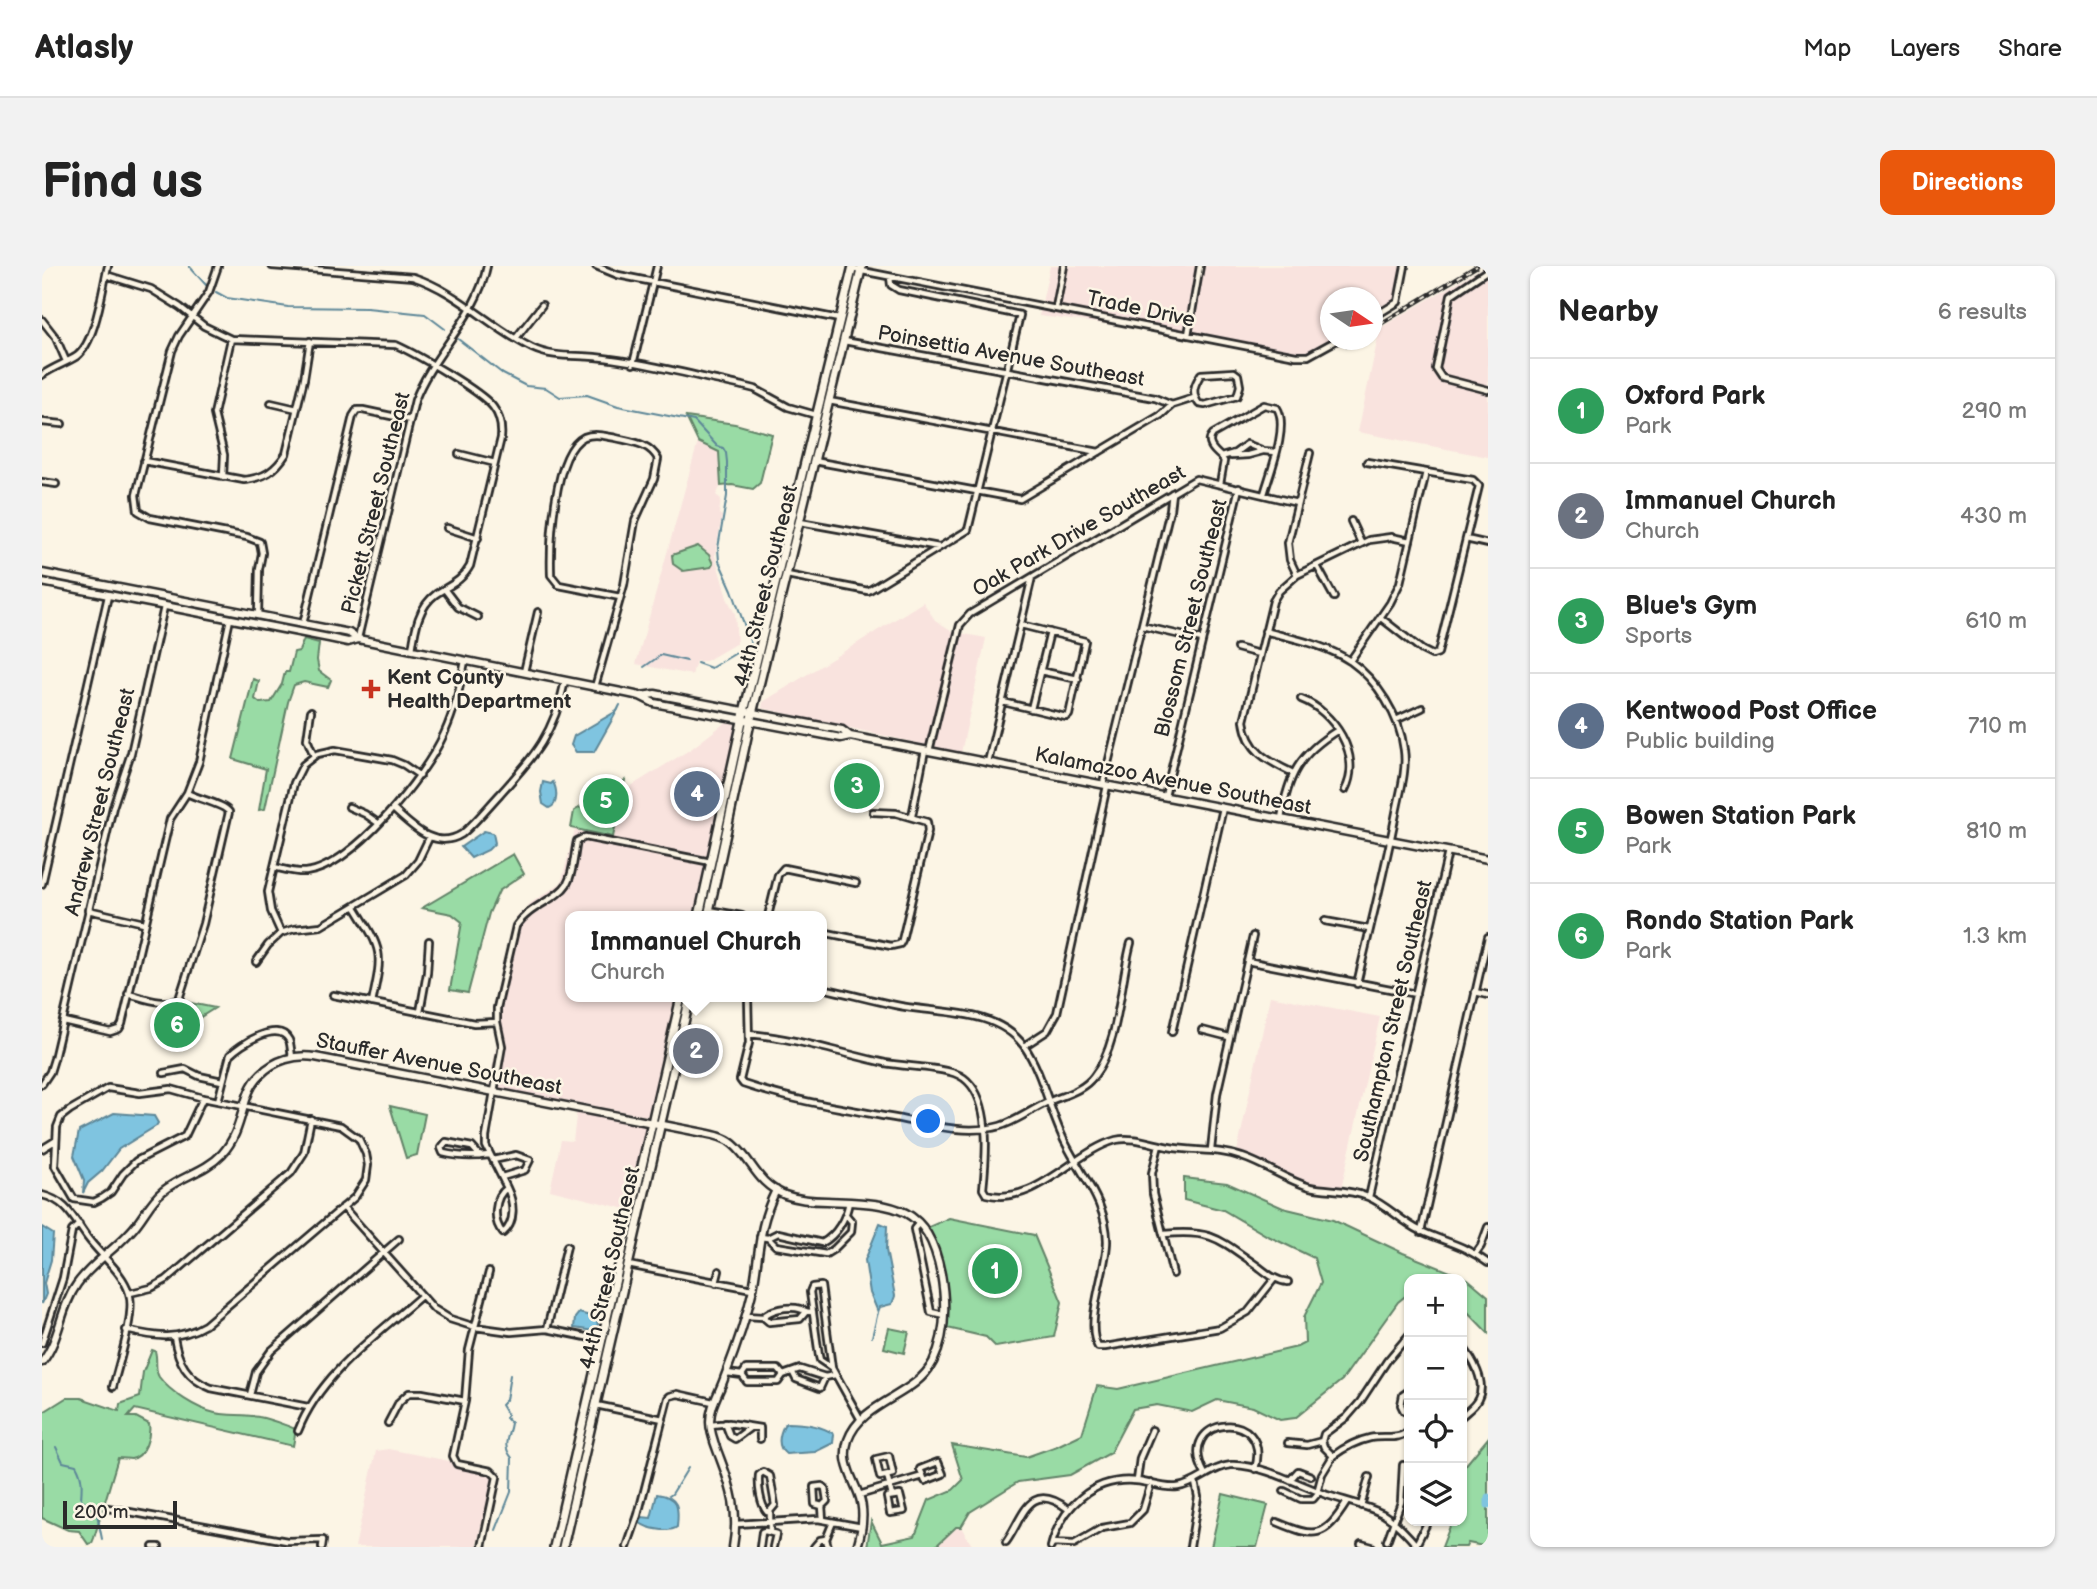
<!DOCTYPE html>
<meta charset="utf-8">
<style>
:root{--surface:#fff;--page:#f2f2f2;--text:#222;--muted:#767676;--line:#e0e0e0;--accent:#ea580c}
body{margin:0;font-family:"Balsamiq Sans",sans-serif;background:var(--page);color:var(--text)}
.controls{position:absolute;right:21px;bottom:21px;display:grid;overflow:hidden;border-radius:14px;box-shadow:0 2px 5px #0004}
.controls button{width:63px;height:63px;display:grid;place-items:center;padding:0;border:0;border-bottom:2px solid var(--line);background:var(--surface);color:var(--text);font:35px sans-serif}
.compass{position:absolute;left:1278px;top:21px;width:63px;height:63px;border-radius:50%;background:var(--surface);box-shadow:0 2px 5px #0004;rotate:103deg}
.scale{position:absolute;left:21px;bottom:18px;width:114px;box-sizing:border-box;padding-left:7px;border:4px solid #2b2b2b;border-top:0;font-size:19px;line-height:24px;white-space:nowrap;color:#2b2b2b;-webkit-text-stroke:5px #fcf5e5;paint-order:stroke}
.you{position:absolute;left:887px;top:856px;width:24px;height:24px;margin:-18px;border:5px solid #fff;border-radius:50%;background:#1a73e8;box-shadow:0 0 0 10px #1a73e833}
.badge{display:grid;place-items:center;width:46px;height:46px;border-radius:50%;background:var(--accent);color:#fff;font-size:23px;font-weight:700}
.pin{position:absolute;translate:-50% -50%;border:4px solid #fff;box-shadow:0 2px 7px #0006}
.popup{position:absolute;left:523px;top:645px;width:262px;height:91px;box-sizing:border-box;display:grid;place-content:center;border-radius:14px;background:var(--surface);filter:drop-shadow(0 2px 5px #0005);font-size:23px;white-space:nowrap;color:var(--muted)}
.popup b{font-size:26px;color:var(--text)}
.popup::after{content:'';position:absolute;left:50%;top:100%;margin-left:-14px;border:14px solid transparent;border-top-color:var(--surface)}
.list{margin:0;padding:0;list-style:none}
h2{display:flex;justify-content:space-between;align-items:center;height:91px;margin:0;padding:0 28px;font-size:30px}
h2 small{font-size:23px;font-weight:400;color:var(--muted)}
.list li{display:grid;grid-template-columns:46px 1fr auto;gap:21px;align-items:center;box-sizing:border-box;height:105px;padding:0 28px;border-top:2px solid var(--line)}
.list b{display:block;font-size:26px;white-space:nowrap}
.list p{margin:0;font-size:23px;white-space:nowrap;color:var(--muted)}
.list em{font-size:23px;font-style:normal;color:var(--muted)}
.icon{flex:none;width:38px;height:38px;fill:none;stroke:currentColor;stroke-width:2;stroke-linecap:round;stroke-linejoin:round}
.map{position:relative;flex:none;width:1446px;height:1281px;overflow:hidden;border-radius:14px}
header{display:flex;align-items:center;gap:42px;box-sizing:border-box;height:98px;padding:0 35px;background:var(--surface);border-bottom:2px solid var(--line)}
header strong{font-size:33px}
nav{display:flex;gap:38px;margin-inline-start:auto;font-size:24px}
.intro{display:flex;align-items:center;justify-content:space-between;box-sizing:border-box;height:168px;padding:0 42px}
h1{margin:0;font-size:49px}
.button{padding:18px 32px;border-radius:14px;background:var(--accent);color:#fff;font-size:24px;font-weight:700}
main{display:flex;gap:42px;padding:0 42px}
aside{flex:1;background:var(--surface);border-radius:14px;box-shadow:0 2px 5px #0004}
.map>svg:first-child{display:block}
.built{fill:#f9e3de}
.green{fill:#99dba5;stroke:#628368;stroke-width:2}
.water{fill:#7fc4e0;stroke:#5d8798;stroke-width:2}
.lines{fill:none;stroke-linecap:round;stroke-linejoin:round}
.stream{stroke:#5d8798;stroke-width:2}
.river{stroke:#7fc4e0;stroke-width:7}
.street-casing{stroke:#2b2b2b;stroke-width:10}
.secondary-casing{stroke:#2b2b2b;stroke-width:11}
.primary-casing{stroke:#2b2b2b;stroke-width:12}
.street{stroke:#fcf5e5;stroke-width:4.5}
.secondary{stroke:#fcf5e5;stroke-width:6}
.primary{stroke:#fcf5e5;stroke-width:7}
.rail-casing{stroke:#2b2b2b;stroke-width:4.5}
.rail{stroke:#fcf5e5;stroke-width:2;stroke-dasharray:5;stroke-linecap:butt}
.poi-dot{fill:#c8321e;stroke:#fcf5e5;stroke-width:2.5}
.labels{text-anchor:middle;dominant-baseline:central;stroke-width:5;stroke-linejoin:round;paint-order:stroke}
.street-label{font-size:21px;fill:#2b2b2b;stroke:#fcf5e5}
.poi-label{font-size:21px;font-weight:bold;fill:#2b2b2b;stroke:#fcf5e5;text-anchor:start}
</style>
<header>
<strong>Atlasly</strong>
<nav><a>Map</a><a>Layers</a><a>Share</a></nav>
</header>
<div class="intro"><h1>Find us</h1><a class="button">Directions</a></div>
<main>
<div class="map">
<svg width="1446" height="1281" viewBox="0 0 1446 1281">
<rect width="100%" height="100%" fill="#fcf5e5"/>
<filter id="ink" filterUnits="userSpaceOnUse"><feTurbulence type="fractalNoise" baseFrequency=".0143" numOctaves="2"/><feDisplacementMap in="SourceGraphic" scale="14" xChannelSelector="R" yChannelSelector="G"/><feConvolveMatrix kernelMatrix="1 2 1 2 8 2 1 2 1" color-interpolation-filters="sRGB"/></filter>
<g filter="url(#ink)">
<!-- built -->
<path class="built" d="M1008,0H1359L1353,34L1331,48L1330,32H1288V73L1266,87L1256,88L1154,69L997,50Z
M1443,0H1446V191L1316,166L1338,62Z
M656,176L677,186L679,199V220L674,229L679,233L677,248L680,250L673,290L685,332L693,348L695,377L664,395H654L650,409L594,398Z
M881,336L893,354L912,366L944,372L919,487L720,442L721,436Z
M684,456L698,459L655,650H528V731H637L612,844L605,850L447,820L455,778L450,745L462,690L474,651L490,636L519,617L533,563L571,571L581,525L649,483Z
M1228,730L1338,751L1299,923L1276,920L1247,912L1195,886Z
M535,843L605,859L607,862L588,944L508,924L519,874L531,875Z
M346,1183L453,1204L434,1281H313L334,1185Z
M914,1261H919L931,1281H893Z"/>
<!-- green -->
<path class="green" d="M644,151L693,158L730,168L718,217L711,223L690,219L679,220L677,186L656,176Z
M656,280L667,289L671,298L669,301L641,305L631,298L630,289Z
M262,373L277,377L275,394L277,405L289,414L286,421L262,416L252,419L246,436L223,543L217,544L224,503L191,493L211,413L217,415L213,433L218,437L229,436L240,418L243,406H247L252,386L257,385Z
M583,514L571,571L529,562L532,545Z
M471,588L482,608L457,625L447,647L426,727L408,724L420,656L410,648L380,642Z
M129,733L173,742L120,775Z
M348,840L383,848L375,889L364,892Z
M1142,912L1185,917L1241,942L1291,954L1361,987L1426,1013L1446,1030V1067L1420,1040V1013H1367V1027L1356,1036L1300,1114L1253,1152L1238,1154L1211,1141L1175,1134L1150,1146L1115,1139L1091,1143L1068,1187L1028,1209L976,1216L928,1246L919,1261H914L893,1281H825L829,1255L840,1277L873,1270L887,1234L911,1224L921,1214L910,1179L984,1191L1015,1180L1040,1168L1055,1120L1076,1123L1255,1081L1263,1077L1262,1051L1279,1017L1272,992L1224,969L1181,944L1142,934Z
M907,952L992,969L1020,1036L1012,1071L954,1081L944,1071L901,1061V1017L882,963Z
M847,1062L867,1066L862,1087L842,1082Z
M110,1084L113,1085C116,1094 112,1103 117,1111C128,1126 155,1143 173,1147C187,1150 202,1148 217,1151C229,1153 242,1159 254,1163L251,1180L93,1143L86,1151H94L107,1158C109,1170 103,1191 89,1193C85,1193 81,1192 76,1192L52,1272L50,1277L46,1278L37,1265L26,1264L0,1252V1147L24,1132H39L77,1145L78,1138L98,1131L101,1106Z
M1446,1172V1281L1426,1277L1424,1281H1400L1410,1255H1420V1210L1422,1201Z
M1181,1228L1226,1239L1215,1281H1169Z"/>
<!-- water -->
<path class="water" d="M575,445L552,486H534L529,479L532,470Z
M501,516L509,518L511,516C515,523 517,539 507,542L501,538L499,526Z
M442,565L451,567L453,577L446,584L429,592L419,581Z
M72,847L112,850L116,857L114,860L77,883L60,905L46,917L41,927L42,914L32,890L37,865Z
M838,957L845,960L844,984L853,1030L850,1038L838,1041L836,1046L828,1027L823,994Z
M0,961L11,968L9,994L2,1017L4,1028L0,1038Z
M537,1047L552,1051L555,1054L556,1060L552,1065L532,1062L533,1052Z
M745,1157C762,1157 778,1159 792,1168L791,1177L773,1186L744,1188C734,1180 737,1169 742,1159Z
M615,1228C637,1231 637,1242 635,1261C627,1267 606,1263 598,1257L600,1251L609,1252Z"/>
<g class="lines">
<!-- stream -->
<path class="stream" d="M147,0L164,19
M174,26L185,32L246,41L325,42L383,48L403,63
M416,73L461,108L484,120L504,122L518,131L545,129L576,140L652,155L675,180L681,182L684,187L685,196V230L676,282L677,295L690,324L709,378L669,402L655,397
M602,401L619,389L645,395
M575,445L578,439
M830,1071L836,1046
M14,1181L21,1196L34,1199C41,1211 40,1220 39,1233L45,1239L54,1243L60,1273
M627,1230L630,1228L646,1202
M454,1264L469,1226L470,1192C459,1179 467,1171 469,1157L464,1152L465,1149L459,1139L464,1134L468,1109"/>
<!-- river -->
<path class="river" d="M1446,1231V1239"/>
<defs>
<path id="street" d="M176,0L167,26L137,70L130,85L94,229L96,245L108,252L205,271L218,276L220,287L217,303L216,349
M230,0L371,11C415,25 449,62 490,82C511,92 532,89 553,91C603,96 652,110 701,120L713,123L746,141L774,149
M554,0L576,9L797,53
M810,3L1254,90H1266L1295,74
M1446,4L1409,29L1394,103L1400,112L1446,124
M64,9L109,23L138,41L162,60L189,73L354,79C374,88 439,125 451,141C458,150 460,161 459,172L428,300C420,315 408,319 394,328C376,341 373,364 370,384
M1014,41L1022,0
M1330,52L1356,36L1363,0
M0,54L14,72L24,95
M1146,69L1158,0
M474,72L500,39
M802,75L1113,132L1130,139
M591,98L615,0
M1192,106L1196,109L1198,120L1195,130L1163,139L1157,138C1149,127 1152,119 1159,108Z
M0,109C11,101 24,97 35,90C54,75 60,24 66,0
M787,135L1057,186
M229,137L255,143
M1130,139L1152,132
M0,156L20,158
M417,188L453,197
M1189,190L1206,189L1221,185
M1179,191C1172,185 1163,177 1171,168L1222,139L1235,142C1247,160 1228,207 1222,228
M1179,191L1193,187L1205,178L1222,185L1233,186
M102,195L202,214C222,212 233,205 244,188L262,113L268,75
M772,195L978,233L1119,149L1130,139
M1325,196L1431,214L1437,220L1396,387L1390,389L1380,384L1339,352
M181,211L182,189L172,148L189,73
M0,216L14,218
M1178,218L1182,195L1179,191
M1309,255L1319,277
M758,256L897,281
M405,262L436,272
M1424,273L1446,278
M1275,300L1292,331
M745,309L826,325L926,264L978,49L857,24L849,19L848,11
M1255,309L1248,294L1246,277L1268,187
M403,324L416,341L436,351
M261,358L311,150L315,144H321L368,154
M1100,360L1160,374
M1223,365C1252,373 1282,378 1308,395C1335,414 1358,450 1362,484C1365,504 1358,526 1354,547C1343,604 1328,661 1315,718
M316,372L373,134C391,87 435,51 445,0
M1195,382L1217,388
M1308,395L1348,337L1358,317L1384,206
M998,405L1036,413
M482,406L496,346
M553,421L582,319L593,255L612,213L616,193C607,177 591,176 574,172C564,170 552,167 542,171C511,186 508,279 509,309L517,319L578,331
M1259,433C1291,445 1321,489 1303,524
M961,436L1024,451L1027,449L1043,375L979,359
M989,443L1008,366
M269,445L265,473L272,490
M1354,454L1380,442
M887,485L918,359L928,348L1154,213L1255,237
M946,496L990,311
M1251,507C1226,495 1206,486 1202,455L1231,335L1237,325L1255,309L1327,274L1349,271L1368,275
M1061,518L1128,244L1130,227
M1123,530L1197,222
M307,541L323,548L336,557
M351,543C370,560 393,585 420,568C434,556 446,541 458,528C493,489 512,468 523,415
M870,550L883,484
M1239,553C1246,509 1257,488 1296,464
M232,601C242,603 253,607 264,606C312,600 383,510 402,468C413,444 418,421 423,395
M0,618L66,330
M313,641C341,686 341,685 330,737
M46,644L102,657
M667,644L700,650
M726,650L736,609L742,602L814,617
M1283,655L1327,663
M780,666L849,680L858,678L860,674L886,565L885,556L854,547L831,546
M239,667L229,645L226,626L252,517L261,499L275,488L293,484L350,494L362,499L378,510
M1205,695L1374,728
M214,696L226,679L239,667L252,663L279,660L364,609L376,595L387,572
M780,722C804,727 828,734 853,739C895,748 953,741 982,780C1001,807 1008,848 1024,878C1040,910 1065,938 1065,975C1065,1003 1042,1057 1056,1081H1063L1178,1062L1206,1046L1233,1012
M1433,726L1446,729
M86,728C102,732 123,741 137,733L161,658L187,546C182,538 156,533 145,527
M291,729L432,757L455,756
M706,731L707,777L698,814L701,818C748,834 798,842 847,851C883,857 922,870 958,860C975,855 990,843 1006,836C1022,829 1041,825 1052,810C1077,779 1078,717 1089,677
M378,746L385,707L387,675
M21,755L68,766L77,763L80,758L128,553L145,527L157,496L188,353
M1160,764L1187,771
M1130,766L1181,542
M707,768C754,772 798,787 843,797C865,801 890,800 912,807C918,809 925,814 929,819C949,844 944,894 941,923L944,928C993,941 1031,886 1074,874C1090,870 1110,878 1127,881C1151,886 1176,882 1200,891C1224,899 1244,914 1268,921C1287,925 1307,923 1326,931C1345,939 1360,956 1379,965C1405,977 1421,978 1446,997
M982,780L1005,765L1015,747L1065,520
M122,807L143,803L157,810L180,815
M0,818L8,806L12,793L71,541L89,487L122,341
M176,835L188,789C198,779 236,753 247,774C249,779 249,786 250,791
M1117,879L1110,907L1111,928L1131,1008
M0,883L13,875
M1169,884L1175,828L1211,670
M438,890L430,881L404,876L399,882L401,887C417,891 431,891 447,889
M451,894L474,889L488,894L483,904L460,911
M465,922L444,880V871L460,780L455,756V742L474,660C488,639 515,634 525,618C532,606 532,588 535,575L543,571L669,596
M465,922C472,936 474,957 461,967C450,955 452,931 465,922Z
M0,929C25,935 31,952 45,971C58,989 81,1006 87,1027C94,1046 76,1100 71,1121
M1327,931L1406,586
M32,933L13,900L15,861L19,851L28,844L66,822L98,827L129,823L161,832L299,860L317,873L324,888L326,899L324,914L313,931L163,1059C136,1075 113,1071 84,1064
M32,933L52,936L60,932L69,926L81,908L94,895L143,870L161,832
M301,941L392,1043L408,1053L433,1061L469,1066L505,1063L559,1074
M877,957L872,963L873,968L889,1046L902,1049
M1379,966L1446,671
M1122,968C1171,963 1178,974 1217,1001C1226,1008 1234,1015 1246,1016
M718,971L726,972L734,980L784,988L792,983L809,966L810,956L805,950
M726,972L736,967L780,977C795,969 804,952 807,936
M1434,987L1439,980L1446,961
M586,999L710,1023
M674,1017L677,1005
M88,1027L109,1022L124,1014L249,907L262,887L269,853
M704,1050L721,1051C729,1043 744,1041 754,1042C762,1043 763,1047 771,1046
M721,1051L727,1056L758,1053L763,1047
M505,1063L525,980
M132,1071C136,1096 145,1113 169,1122L266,1141
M0,1077L21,1012L30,965L37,958
M1361,1077L1367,1080
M1420,1080C1430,1092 1445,1116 1436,1133C1433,1140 1425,1145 1420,1150
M790,1102L778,1094L777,1090L768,1026L770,1021L779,1020L790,1102L819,1154
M685,1107L700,1109L705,1116H736L741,1109L758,1103L783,1111L793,1109
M751,1107L754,1113L778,1122L783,1111
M700,1109L704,1103H736L741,1109
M1367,1125L1361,1129L1359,1139L1362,1145L1367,1147
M208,1129L214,1106L229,1085L357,973
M554,1139L621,1153
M346,1157L357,1136L367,1127H380L423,1135
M683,1157L688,1170L693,1173L709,1161
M669,1159L687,1157L718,1162V1173
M256,1165C278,1108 335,1069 379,1030
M1246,1177L1265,1179L1280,1175
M847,1190L851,1208L838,1211L834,1193Z
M1291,1190C1303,1181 1314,1175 1328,1172C1342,1169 1357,1175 1367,1164
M1163,1208C1130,1149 1232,1140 1213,1203
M845,1210L850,1230
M1248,1214L1256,1205L1269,1210
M1095,1215L1098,1192L1110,1164
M1276,1223L1280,1208L1291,1190L1282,1181L1280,1175L1282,1168L1305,1151L1318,1136L1345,1095L1367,1069
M1242,1225L1259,1233H1271L1277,1226
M817,1229L881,1210L883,1215L901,1208L896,1196L878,1203L881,1210
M858,1229L862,1245L848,1247L845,1231Z
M780,1240L773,1238L772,1221L780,1220L783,1222L785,1235L780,1240L781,1254
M1319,1240L1327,1211
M66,1242L245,1275L281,1274L280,1281
M728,1245L725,1246C718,1238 716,1220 717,1209L721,1206L728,1210L733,1239L728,1245V1266
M1235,1256C1273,1272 1282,1273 1305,1236
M695,1258L776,1253L820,1261
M1345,1275L1359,1236L1361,1199
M964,1276C981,1253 986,1213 1026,1243
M1010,1277L1032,1278L1060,1262L1088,1257L1101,1244L1109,1217
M1319,1278L1330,1281
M1374,1279L1386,1255
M111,1281H117
M440,1281L455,1211L449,1205L415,1198L411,1190L423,1135L427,1084L447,1006
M585,1281L596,1249L626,1132L628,1130L636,1128L671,1136
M718,1281L720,1266L723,1265L734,1268L731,1281
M772,1281L778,1274L784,1273
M786,1281L784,1273L791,1256
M1009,1281C1019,1241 1051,1211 1094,1215C1108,1216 1121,1223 1136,1221C1156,1218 1169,1201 1189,1199C1216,1197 1261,1220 1285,1229C1303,1235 1324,1239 1341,1248C1354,1256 1366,1269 1376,1281
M1148,1281L1156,1231L1153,1216"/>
<path id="secondary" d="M0,307L307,367L316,373
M0,316L287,372L306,376L316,373L584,427L598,430L612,437L799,472L808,470L887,485L1446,593
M599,430L613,428L800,464L808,470
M0,1096C18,1074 18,1042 35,1018C49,998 71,985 88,966C101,953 107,936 121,925C139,910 163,906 180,888C204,862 197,829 219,808C233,794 253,788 273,791L662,867C672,869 683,871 691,878C712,896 713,916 743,929C757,934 771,935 785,935C848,938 885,935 899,1008C904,1036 904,1069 891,1096C873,1131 820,1135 806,1174C799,1196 810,1210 817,1229C823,1245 820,1265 815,1281
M691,1281C697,1248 690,1223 678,1192C674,1181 668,1168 668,1156C668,1139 678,1126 683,1110C694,1082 704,1053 711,1023C718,985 716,961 734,924"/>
<path id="primary" d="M657,650L702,446L811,0
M666,650L710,448L820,0
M512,1281L639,731
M521,1281L648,731"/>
</defs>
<!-- street casing -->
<use href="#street" class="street-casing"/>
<!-- secondary casing -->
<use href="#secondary" class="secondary-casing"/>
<!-- primary casing -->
<use href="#primary" class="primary-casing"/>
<!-- street -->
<use href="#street" class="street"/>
<!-- secondary -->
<use href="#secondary" class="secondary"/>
<!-- primary -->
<use href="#primary" class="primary"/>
<defs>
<path id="rail" d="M1330,63L1435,0
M1305,79L1314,74"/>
</defs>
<!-- rail casing -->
<use href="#rail" class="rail-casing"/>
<!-- rail -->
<use href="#rail" class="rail"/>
</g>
</g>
<!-- markers -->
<path class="poi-dot" d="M325.5 412.5h7v7h7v7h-7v7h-7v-7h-7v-7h7z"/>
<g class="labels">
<!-- street labels -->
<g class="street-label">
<text transform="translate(1099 43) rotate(12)">Trade Drive</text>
<text transform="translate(969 90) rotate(10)">Poinsettia Avenue Southeast</text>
<text transform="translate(334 237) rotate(-76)">Pickett Street Southeast</text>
<text transform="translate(1037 265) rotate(-30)">Oak Park Drive Southeast</text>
<text transform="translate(724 320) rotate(-76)">44th Street Southeast</text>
<text transform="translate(1149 352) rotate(-76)">Blossom Street Southeast</text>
<text transform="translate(1131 515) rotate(11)">Kalamazoo Avenue Southeast</text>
<text transform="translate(58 536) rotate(-76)">Andrew Street Southeast</text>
<text transform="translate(1351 755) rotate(-77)">Southampton Street Southeast</text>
<text transform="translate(397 798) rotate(11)">Stauffer Avenue Southeast</text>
<text transform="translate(568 1002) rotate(-77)">44th Street Southeast</text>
</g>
<!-- poi labels -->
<g class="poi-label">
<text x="345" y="411">Kent County<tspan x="345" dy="24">Health Department</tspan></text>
</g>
</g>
</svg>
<div class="controls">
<button>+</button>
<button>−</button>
<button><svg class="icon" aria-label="locate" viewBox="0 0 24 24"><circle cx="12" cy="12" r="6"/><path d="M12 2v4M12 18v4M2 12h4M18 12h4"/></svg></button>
<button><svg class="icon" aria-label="layers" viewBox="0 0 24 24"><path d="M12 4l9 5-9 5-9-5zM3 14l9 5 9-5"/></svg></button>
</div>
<svg class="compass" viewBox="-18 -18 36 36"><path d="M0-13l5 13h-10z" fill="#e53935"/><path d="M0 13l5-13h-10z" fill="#767676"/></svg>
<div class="scale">200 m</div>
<div class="you"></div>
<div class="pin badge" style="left:953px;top:1005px;background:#2e9e5b">1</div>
<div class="pin badge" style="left:654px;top:785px;background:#6b7280">2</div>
<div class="popup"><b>Immanuel Church</b>Church</div>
<div class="pin badge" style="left:815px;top:520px;background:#2e9e5b">3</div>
<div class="pin badge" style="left:655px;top:528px;background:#5c6f8a">4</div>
<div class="pin badge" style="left:564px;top:535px;background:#2e9e5b">5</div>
<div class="pin badge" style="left:135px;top:759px;background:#2e9e5b">6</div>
</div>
<aside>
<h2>Nearby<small>6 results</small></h2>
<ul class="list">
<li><span class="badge" style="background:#2e9e5b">1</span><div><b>Oxford Park</b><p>Park</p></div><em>290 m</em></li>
<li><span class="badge" style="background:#6b7280">2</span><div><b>Immanuel Church</b><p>Church</p></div><em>430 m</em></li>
<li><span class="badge" style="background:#2e9e5b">3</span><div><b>Blue's Gym</b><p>Sports</p></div><em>610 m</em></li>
<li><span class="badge" style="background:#5c6f8a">4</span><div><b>Kentwood Post Office</b><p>Public building</p></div><em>710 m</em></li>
<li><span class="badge" style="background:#2e9e5b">5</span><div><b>Bowen Station Park</b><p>Park</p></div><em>810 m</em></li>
<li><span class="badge" style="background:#2e9e5b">6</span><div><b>Rondo Station Park</b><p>Park</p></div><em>1.3 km</em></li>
</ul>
</aside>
</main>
